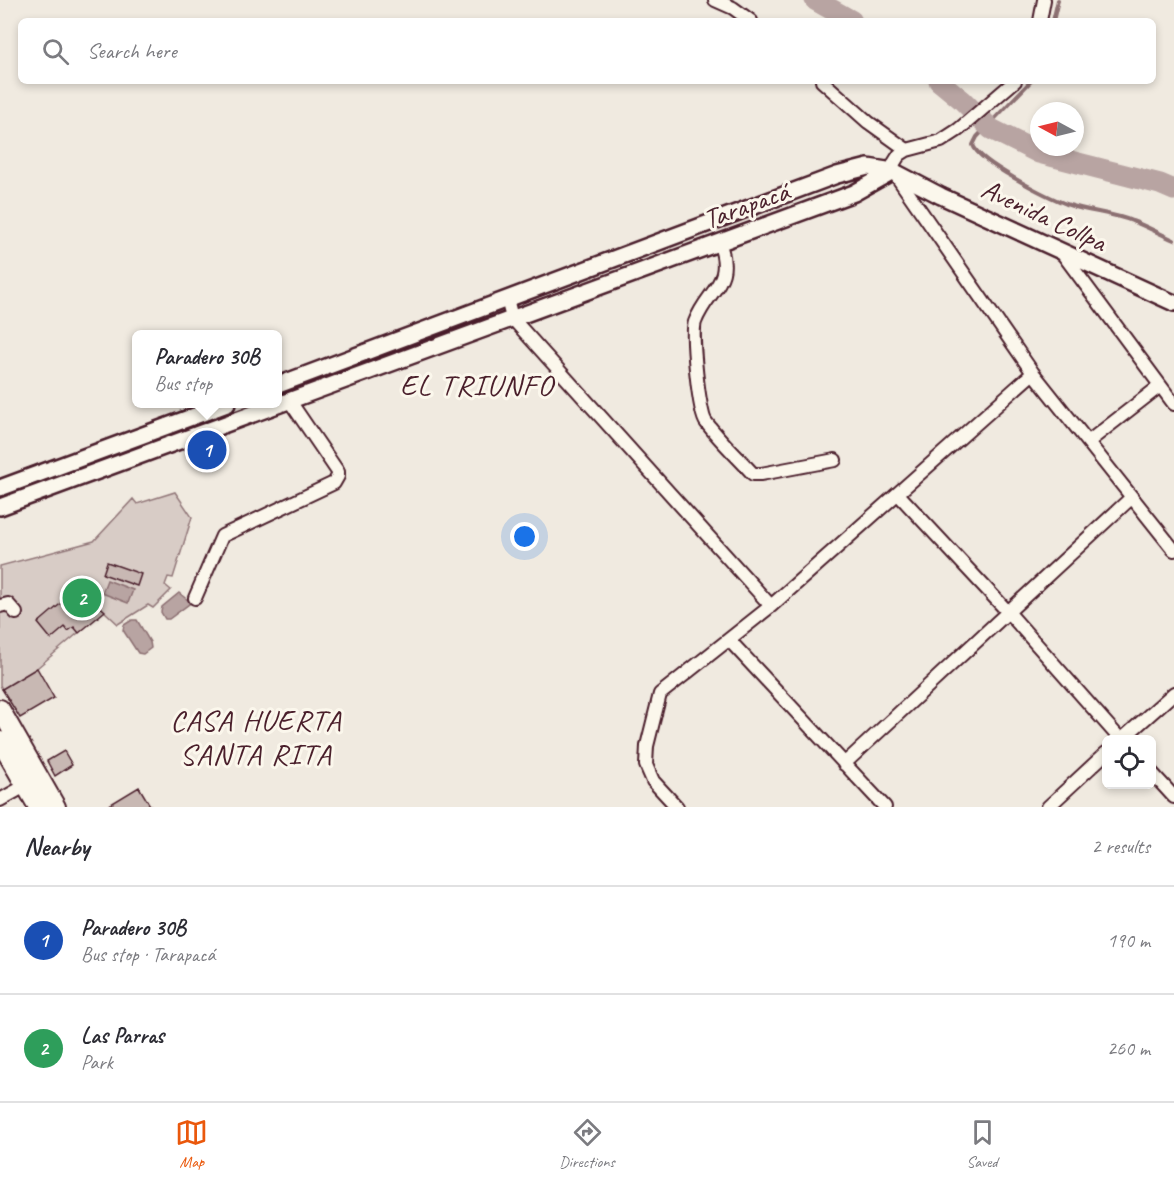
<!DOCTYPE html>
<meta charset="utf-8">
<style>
:root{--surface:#fff;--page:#f7f7f7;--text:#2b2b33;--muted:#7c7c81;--line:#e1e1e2;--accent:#ea580c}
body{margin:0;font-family:Caveat,sans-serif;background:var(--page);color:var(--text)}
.controls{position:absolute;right:18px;bottom:18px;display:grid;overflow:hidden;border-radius:9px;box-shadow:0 3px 9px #0003}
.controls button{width:54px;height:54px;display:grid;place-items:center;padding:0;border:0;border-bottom:2px solid var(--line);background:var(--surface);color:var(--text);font:30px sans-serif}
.compass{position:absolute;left:1030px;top:102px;width:54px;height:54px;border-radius:50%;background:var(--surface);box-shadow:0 3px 9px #0003;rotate:277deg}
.you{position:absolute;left:525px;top:537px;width:21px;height:21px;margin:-15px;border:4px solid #fff;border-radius:50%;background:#1a73e8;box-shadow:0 0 0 9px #1a73e833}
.badge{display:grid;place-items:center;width:39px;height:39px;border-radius:50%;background:var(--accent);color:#fff;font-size:20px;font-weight:700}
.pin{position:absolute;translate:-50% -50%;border:3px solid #fff;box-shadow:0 2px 6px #0006}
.popup{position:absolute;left:132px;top:330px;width:150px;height:78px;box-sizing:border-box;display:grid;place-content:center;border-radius:9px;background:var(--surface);filter:drop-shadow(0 2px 4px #0005);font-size:20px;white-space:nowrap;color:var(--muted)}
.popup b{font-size:22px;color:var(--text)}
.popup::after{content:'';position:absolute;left:50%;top:100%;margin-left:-12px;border:12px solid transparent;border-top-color:var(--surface)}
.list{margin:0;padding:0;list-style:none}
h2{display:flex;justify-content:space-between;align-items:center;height:78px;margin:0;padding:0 24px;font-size:26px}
h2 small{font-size:20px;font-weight:400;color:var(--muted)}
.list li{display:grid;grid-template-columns:39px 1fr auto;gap:18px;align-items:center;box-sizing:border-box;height:108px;padding:0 24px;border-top:2px solid var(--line)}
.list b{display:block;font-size:22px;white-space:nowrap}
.list p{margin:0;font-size:20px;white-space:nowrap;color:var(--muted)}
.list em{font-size:20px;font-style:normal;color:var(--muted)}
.icon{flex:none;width:33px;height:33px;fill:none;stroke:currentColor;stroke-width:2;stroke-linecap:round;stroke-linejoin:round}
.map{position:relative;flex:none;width:1174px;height:807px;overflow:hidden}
.search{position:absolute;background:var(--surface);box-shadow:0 3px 9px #0003;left:18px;right:18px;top:18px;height:66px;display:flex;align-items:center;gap:15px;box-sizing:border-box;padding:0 21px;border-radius:9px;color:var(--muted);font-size:22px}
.sheet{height:294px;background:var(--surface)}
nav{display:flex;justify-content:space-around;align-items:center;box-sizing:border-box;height:84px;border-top:2px solid var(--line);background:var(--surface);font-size:16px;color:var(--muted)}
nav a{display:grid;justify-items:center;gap:3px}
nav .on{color:var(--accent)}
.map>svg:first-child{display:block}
.green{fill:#d8ccc6;stroke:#917678;stroke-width:1.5}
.water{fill:#b8a4a2;stroke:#8c6f72;stroke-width:1.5}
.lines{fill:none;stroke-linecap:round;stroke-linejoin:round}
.stream{stroke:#8c6f72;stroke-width:4}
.river{stroke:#b8a4a2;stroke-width:21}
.building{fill:#c8b8b3;stroke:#4a1f2b;stroke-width:1.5}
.minor-casing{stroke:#4a1f2b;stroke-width:16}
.major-casing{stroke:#4a1f2b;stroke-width:20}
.highway-casing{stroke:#4a1f2b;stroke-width:22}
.minor{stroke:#fbf7ec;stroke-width:12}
.major{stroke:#fbf7ec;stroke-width:15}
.highway{stroke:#fbf7ec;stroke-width:18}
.labels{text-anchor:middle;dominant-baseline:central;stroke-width:6;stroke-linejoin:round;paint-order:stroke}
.street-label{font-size:28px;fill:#4a1f2b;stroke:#fbf7ec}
.neighbourhood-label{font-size:30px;letter-spacing:1.5px;fill:#4a1f2b;stroke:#fbf7ec}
</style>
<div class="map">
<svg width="1174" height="807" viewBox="0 0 1174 807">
<rect width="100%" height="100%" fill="#f0eae0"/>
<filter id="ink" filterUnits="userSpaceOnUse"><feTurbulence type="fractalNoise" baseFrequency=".0167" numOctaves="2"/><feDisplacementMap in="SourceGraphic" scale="12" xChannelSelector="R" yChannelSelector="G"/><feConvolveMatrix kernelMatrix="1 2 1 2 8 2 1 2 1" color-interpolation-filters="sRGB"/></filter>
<g filter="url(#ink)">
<!-- green -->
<path class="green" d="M175,492L192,517L173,578L168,577L165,585L171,590L153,608L148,605L118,624L104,611L37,668L2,689L0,685V566L94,541L133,499L137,504Z"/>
<!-- water -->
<path class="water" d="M107,580L133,590L128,603L102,593Z
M179,593L189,601V604L169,619H165L161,612L162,607Z
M132,620H137L150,642L151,648L143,654L138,653L123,630L124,625Z"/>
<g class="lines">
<!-- stream -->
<path class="stream" d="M1053,21L1058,0
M1031,81L977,137L973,145C979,163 1050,198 1069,205C1090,212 1112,213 1132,221C1146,226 1160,234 1174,240"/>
<!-- river -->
<path class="river" d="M815,0L852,21
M939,81L962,100L991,129L1039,153L1160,184L1174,190"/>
</g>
<!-- building -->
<path class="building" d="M107,562L141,574L137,586L103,574Z
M79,588L92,605L95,602L105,611L79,633L74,627L68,631L65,627L51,639L38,623Z
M37,668L54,698L20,718L2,689Z
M64,751L72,765L55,776L47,761Z
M139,787L151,807H106Z"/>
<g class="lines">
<defs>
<path id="minor" d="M715,0L733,8L751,21
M1040,21L1044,0
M822,81L868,122L907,150
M1015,81L958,130L941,141L907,150L899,155L894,163L893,171L1033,373L1174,550
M719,242C735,284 708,288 695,322C691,334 699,414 706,422C720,441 738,457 753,474H761L835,460
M1062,253L1174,404
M507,299L512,318L771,606
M1088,442L1160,386
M898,494L1008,612L1121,740
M195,598L222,536L334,483L338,476V472L289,400
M0,606L8,604L16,613
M730,641L885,807
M1121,740L1174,693
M844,764L1131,498
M1152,773L1174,797
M0,800L25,786
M677,807L653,781L646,765L647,746L660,694L771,606L1033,373
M1048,807L1106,753"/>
<path id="major" d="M278,385L837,175L868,167L893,171L941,196L1174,303
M0,488L227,404
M0,507L854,193L893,171"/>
<path id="highway" d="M0,709L56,807
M0,741L38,807"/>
</defs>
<!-- minor casing -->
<use href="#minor" class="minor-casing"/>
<!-- major casing -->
<use href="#major" class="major-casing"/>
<!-- highway casing -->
<use href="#highway" class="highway-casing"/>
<!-- minor -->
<use href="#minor" class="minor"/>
<!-- major -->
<use href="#major" class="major"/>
<!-- highway -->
<use href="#highway" class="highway"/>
</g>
</g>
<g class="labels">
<!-- street labels -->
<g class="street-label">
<text transform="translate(746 205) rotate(-20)">Tarapacá</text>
<text transform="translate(1044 215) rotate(25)">Avenida Collpa</text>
</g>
<!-- neighbourhood labels -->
<g class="neighbourhood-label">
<text x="477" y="385">EL TRIUNFO</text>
<text x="256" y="720">CASA HUERTA<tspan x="256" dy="34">SANTA RITA</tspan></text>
</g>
</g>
</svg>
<div class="controls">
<button><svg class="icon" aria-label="locate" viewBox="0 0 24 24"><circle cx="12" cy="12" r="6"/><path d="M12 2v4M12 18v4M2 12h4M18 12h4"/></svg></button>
</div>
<svg class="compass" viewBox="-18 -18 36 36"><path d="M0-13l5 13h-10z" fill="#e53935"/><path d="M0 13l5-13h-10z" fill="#7c7c81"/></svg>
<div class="you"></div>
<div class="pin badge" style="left:207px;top:450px;background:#1a4fb4">1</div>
<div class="popup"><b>Paradero 30B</b>Bus stop</div>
<div class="pin badge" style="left:82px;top:598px;background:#2e9e5b">2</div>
<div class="search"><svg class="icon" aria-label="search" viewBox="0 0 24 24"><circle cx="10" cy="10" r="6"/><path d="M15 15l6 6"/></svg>Search here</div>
</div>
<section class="sheet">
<h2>Nearby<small>2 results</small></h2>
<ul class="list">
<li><span class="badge" style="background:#1a4fb4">1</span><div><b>Paradero 30B</b><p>Bus stop · Tarapacá</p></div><em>190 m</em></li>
<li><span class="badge" style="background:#2e9e5b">2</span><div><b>Las Parras</b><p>Park</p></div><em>260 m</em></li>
</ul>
</section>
<nav>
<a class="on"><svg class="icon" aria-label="map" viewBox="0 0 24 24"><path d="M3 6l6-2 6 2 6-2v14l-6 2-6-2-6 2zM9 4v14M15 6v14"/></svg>Map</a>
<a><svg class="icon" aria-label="directions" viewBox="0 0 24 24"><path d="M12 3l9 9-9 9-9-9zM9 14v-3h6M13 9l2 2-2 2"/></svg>Directions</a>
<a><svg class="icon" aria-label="saved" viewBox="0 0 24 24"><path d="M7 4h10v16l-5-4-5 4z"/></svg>Saved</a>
</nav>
